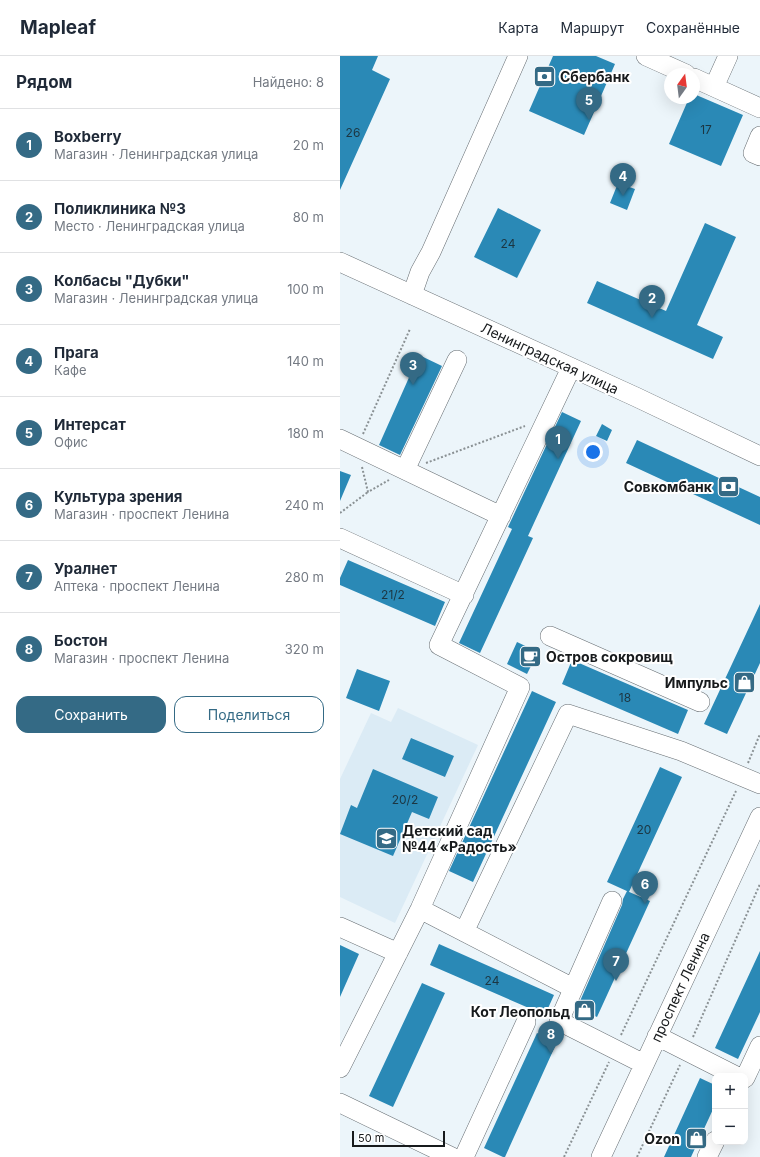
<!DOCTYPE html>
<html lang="ru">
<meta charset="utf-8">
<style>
:root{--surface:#fff;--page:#f6f6f7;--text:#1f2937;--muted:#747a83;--line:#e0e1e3;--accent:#346a85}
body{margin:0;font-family:Inter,sans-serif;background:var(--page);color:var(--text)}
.controls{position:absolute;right:12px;bottom:12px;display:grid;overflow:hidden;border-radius:8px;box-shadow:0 4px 16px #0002}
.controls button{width:36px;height:36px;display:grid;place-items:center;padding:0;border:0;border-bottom:1px solid var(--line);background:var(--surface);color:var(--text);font:20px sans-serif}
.compass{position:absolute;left:324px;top:12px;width:36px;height:36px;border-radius:50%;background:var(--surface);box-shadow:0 4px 16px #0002;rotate:14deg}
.scale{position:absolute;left:12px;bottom:10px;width:93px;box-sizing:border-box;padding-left:4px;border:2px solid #171a1c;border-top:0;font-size:11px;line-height:14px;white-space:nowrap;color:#171a1c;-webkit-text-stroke:3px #fff;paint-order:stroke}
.you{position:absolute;left:253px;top:396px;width:14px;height:14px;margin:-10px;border:3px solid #fff;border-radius:50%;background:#1a73e8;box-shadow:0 0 0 6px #1a73e833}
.badge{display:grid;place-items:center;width:26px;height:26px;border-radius:50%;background:var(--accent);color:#fff;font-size:13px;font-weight:700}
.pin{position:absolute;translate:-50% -33px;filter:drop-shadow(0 1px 2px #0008)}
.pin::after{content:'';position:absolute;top:21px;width:14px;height:12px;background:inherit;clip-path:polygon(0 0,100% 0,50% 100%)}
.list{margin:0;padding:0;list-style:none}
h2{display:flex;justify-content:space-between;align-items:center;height:52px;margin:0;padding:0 16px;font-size:17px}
h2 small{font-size:13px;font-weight:400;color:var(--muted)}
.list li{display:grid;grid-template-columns:26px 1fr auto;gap:12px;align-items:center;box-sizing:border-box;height:72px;padding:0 16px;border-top:1px solid var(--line)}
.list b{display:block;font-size:15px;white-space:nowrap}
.list p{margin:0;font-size:13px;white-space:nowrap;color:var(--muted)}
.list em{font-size:13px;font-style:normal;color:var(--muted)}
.actions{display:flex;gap:8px;padding:12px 16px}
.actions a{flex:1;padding:9px 0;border:1px solid var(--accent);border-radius:12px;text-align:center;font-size:14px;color:var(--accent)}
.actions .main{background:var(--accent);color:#fff}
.map{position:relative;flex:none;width:420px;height:1101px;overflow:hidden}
header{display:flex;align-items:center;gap:24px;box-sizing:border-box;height:56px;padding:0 20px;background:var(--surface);border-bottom:1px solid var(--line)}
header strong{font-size:19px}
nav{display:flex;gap:22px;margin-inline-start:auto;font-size:14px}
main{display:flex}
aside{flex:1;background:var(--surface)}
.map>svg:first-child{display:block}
.built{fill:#dbebf5}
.building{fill:#2a89b6}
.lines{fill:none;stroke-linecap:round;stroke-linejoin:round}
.minor-casing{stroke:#666d72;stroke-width:20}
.path{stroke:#8a9194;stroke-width:2;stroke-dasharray:2 2;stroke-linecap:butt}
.minor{stroke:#fff;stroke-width:19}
.labels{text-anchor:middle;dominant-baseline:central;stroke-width:4;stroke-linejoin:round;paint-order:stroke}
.number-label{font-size:12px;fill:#1c3642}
.poi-label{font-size:14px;font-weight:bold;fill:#171a1c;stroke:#fff;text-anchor:end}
.street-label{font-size:14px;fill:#171a1c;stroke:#fff}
</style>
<header>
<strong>Mapleaf</strong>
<nav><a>Карта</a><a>Маршрут</a><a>Сохранённые</a></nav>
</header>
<main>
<aside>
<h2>Рядом<small>Найдено: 8</small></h2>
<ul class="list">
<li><span class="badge">1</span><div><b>Boxberry</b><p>Магазин · Ленинградская улица</p></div><em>20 m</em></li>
<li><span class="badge">2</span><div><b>Поликлиника №3</b><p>Место · Ленинградская улица</p></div><em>80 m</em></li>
<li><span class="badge">3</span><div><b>Колбасы &quot;Дубки&quot;</b><p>Магазин · Ленинградская улица</p></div><em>100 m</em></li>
<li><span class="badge">4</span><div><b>Прага</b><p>Кафе</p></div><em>140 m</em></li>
<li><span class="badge">5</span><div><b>Интерсат</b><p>Офис</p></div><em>180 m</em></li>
<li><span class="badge">6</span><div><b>Культура зрения</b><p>Магазин · проспект Ленина</p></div><em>240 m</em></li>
<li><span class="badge">7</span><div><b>Уралнет</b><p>Аптека · проспект Ленина</p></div><em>280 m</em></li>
<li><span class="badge">8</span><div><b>Бостон</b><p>Магазин · проспект Ленина</p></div><em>320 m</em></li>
</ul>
<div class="actions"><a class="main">Сохранить</a><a>Поделиться</a></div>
</aside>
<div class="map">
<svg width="420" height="1101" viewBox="0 0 420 1101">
<rect width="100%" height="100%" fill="#ecf5fa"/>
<!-- built -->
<path class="built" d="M58,652L138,689L55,867L0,841V723L31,657L51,666Z"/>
<!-- building -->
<path class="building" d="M0,0H38L32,14L50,23L0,134Z
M213,0H256L275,8L244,79L189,55Z
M354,38L403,59L381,110L329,88L349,42H354Z
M278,127L295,133L287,154L270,147Z
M158,152L201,174L177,222L134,201Z
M365,167L396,181L357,269L383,281L373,303L247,247L257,225L326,255Z
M79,299L102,310L60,399L39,389Z
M222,356L241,365L188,480L193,482L140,597L119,587L172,473L168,471Z
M262,368L272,374L267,385L256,380Z
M297,384L420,441V469L286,407Z
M0,415L11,419L0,445Z
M8,504L105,546L95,570L0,529V522Z
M420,548V607L387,678L364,668Z
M177,586L198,596L187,618L167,608Z
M232,604L348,654L338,678L222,628Z
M17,613L50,625L39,655L6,642Z
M192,635L216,646L133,826L109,815Z
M71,682L114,700L105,721L62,703Z
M320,711L342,721L289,836L267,826Z
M33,713L98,741L89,763L72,756L53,800L0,778L11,749L17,752Z
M287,835L310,845L257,961L237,952L282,849L283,843Z
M99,888L214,939L205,959L90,909Z
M0,889L19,898L0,941Z
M420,895V956L398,1003L375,992Z
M82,927L105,937L53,1051L29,1040Z
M197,977L217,986L165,1101H163L144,1092Z
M360,1022L375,1029V1049L351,1101H324Z"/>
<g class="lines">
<defs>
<path id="minor" d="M306,0L346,18
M354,22L420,52
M374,31L388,0
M420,80L413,97L420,100
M0,206L296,341L420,400
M72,239L80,216L91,196L178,0
M0,383L161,460
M65,414L117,304
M0,482L124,539
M210,580L360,646
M272,845L219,965L304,1008
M80,853L233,932
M0,871L58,897
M124,876L228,658L341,695L420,728
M317,980L396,1020
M0,1012L80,853L180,631L99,589L231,312
M405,1022L420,990
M0,1047L112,1101
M124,1101L186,966
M261,1101L420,761
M367,1101L375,1085"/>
</defs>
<!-- minor casing -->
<use href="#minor" class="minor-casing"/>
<!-- path -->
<path class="path" d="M23,378L70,273
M86,407L185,370
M22,411L28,436L49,424
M0,457L28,436
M408,707L420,678
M281,979L396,735
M353,981L420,828
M224,1101L269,1006
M297,1101L340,1009"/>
<!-- minor -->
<use href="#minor" class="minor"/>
</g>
<!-- icons -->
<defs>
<symbol id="bank-square" viewBox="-11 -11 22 22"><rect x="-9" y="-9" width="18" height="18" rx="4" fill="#346a85" stroke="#fff"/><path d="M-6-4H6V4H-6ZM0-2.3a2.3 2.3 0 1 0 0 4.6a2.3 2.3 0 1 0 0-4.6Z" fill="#fff"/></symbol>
<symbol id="cafe-square" viewBox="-11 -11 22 22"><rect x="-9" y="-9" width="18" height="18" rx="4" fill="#346a85" stroke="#fff"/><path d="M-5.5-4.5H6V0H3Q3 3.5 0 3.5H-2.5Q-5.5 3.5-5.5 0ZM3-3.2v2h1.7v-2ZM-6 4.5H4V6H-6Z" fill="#fff"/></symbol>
<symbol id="shop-square" viewBox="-11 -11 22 22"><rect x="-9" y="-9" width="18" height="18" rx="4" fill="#346a85" stroke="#fff"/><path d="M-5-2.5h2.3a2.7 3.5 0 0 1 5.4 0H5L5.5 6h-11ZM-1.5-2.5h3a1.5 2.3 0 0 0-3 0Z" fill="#fff"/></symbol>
<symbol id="school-square" viewBox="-11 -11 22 22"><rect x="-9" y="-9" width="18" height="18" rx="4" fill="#346a85" stroke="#fff"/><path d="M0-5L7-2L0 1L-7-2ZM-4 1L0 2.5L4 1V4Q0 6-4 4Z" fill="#fff"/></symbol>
</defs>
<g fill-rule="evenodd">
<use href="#bank-square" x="192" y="8" width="25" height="25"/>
<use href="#bank-square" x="376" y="418" width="25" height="25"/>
<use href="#cafe-square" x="178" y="588" width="25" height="25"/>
<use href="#shop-square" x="392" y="614" width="25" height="25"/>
<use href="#school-square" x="34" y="770" width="25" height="25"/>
<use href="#shop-square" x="232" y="942" width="25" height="25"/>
<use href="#shop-square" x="344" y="1070" width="25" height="25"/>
</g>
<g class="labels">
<!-- number labels -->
<g class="number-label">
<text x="366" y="73">17</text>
<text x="13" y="76">26</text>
<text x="168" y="187">24</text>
<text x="53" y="538">21/2</text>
<text x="285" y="641">18</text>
<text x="65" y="743">20/2</text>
<text x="304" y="773">20</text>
<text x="152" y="924">24</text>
</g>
<!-- poi labels -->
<g class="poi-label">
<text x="220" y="20" text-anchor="start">Сбербанк</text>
<text x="372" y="430">Совкомбанк</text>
<text x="206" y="600" text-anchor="start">Остров сокровищ</text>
<text x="388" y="626">Импульс</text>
<text x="62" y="774" text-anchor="start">Детский сад<tspan x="62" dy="16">№44 «Радость»</tspan></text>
<text x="230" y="955">Кот Леопольд</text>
<text x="340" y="1082">Ozon</text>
</g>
<!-- street labels -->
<g class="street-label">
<text transform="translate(210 302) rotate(25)">Ленинградская улица</text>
<text transform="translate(340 931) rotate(-65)">проспект Ленина</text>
</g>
</g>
</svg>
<div class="controls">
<button>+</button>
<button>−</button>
</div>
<svg class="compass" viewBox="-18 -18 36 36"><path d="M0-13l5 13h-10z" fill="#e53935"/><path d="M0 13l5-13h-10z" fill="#747a83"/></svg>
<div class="scale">50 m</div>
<div class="you"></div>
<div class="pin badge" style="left:218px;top:403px">1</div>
<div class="pin badge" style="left:312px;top:262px">2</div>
<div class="pin badge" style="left:73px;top:329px">3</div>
<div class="pin badge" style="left:283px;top:140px">4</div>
<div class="pin badge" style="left:249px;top:64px">5</div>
<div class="pin badge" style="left:305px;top:848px">6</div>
<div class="pin badge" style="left:276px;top:925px">7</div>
<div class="pin badge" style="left:211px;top:998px">8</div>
</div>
</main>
